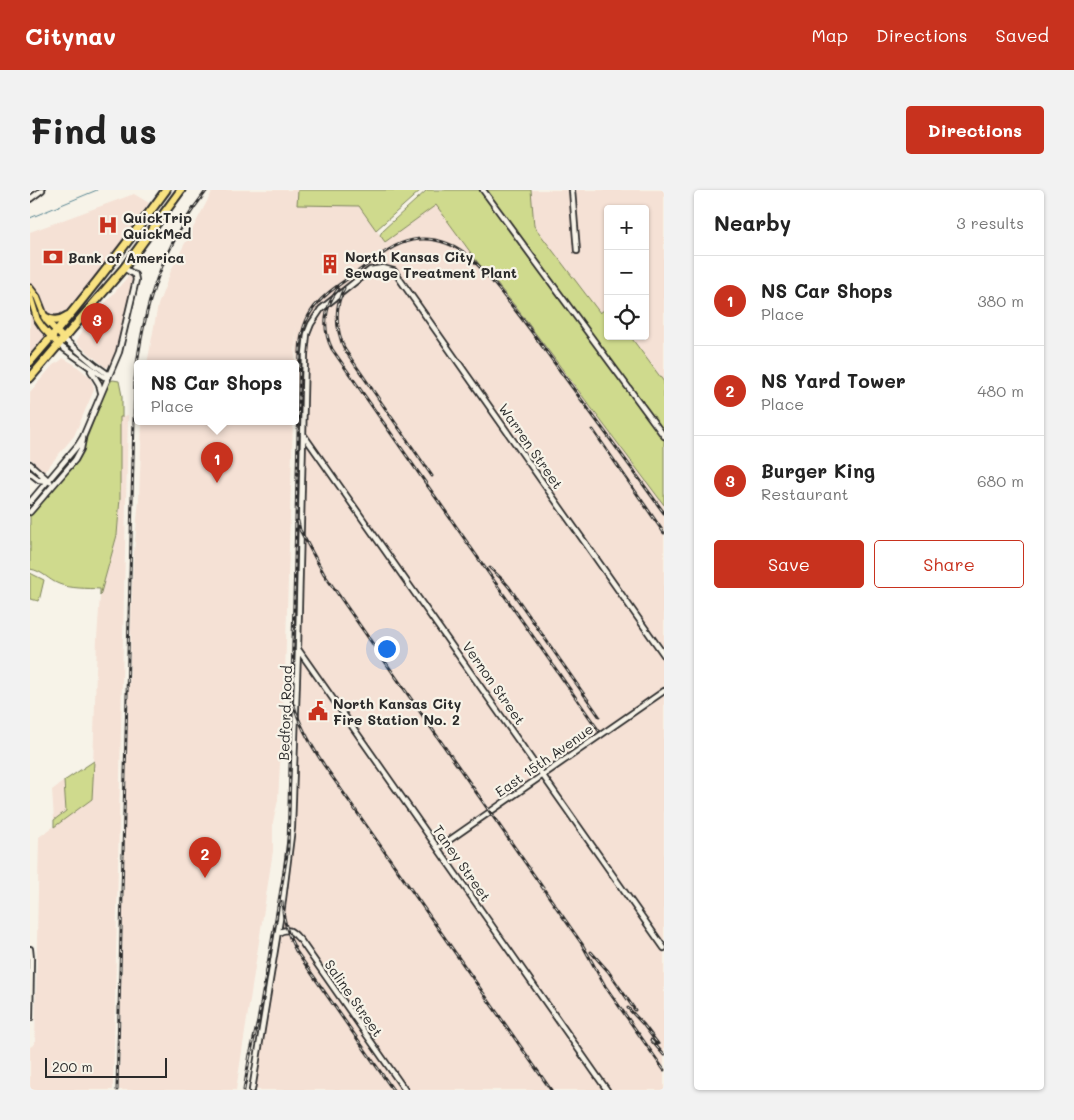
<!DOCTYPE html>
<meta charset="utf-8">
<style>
:root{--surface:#fff;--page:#f2f2f2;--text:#222;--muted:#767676;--line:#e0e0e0;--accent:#c8321e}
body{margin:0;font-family:Mali,sans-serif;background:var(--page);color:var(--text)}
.controls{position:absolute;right:15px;top:15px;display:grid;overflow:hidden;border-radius:5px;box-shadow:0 1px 4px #0004}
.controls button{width:45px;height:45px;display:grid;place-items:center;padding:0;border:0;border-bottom:1px solid var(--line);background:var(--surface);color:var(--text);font:25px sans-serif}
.scale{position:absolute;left:15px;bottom:12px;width:122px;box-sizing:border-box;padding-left:5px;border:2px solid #2b2b2b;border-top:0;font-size:14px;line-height:18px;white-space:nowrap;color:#2b2b2b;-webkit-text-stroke:4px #f7f3e8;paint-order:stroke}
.you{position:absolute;left:356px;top:458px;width:18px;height:18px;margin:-12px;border:4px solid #fff;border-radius:50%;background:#1a73e8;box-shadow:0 0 0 8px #1a73e833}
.badge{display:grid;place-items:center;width:32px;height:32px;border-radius:50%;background:var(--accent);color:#fff;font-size:16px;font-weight:700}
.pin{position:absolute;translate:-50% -41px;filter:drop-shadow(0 1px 2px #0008)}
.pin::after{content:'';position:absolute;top:26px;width:18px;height:15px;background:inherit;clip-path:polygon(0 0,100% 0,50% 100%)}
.popup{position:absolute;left:104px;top:170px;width:165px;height:65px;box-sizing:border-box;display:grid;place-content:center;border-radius:5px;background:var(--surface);filter:drop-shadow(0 1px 4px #0005);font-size:16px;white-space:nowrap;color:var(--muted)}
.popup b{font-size:19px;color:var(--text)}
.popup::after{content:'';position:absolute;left:50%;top:100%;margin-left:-10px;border:10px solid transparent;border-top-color:var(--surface)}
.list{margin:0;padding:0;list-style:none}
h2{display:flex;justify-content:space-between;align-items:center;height:65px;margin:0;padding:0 20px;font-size:21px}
h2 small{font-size:16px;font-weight:400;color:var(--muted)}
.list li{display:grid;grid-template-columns:32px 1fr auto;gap:15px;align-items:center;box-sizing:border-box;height:90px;padding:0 20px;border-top:1px solid var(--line)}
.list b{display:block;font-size:19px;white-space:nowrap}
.list p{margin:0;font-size:16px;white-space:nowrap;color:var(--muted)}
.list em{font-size:16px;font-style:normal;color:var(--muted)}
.actions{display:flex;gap:10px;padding:15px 20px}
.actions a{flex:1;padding:11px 0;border:1px solid var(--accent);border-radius:5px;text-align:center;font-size:18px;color:var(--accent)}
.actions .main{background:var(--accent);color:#fff}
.icon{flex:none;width:28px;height:28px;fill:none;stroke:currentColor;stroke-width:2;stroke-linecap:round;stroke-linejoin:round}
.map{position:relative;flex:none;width:634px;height:900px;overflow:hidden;border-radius:5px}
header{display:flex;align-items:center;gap:30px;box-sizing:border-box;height:70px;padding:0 25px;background:var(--accent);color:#fff}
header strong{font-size:24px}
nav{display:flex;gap:28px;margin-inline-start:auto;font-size:18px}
.intro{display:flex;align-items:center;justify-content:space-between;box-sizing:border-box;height:120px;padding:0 30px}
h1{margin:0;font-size:35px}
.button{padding:12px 22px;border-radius:5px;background:var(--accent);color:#fff;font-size:18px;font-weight:700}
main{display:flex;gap:30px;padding:0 30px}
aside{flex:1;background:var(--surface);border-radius:5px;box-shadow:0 1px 4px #0004}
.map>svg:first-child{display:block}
.built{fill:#f5e1d5}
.green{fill:#cfda8d;stroke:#7d825c}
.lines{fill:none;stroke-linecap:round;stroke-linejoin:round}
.stream{stroke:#5a8793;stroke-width:1}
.minor-casing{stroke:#2b2b2b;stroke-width:8}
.major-casing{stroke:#2b2b2b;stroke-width:9}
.highway-casing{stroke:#2b2b2b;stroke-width:11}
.minor{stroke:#f7f3e8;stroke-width:4.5}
.major{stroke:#f8e281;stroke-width:5.5}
.highway{stroke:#f8e281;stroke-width:7}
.rail-casing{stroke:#2b2b2b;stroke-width:3}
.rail{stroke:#f7f3e8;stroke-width:1;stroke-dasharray:4;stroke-linecap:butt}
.labels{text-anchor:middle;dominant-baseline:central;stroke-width:4.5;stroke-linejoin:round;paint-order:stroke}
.poi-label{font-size:14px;font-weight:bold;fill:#2b2b2b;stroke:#f7f3e8;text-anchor:start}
.street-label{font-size:14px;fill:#2b2b2b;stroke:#f7f3e8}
</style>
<header>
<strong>Citynav</strong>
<nav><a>Map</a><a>Directions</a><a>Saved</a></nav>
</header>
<div class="intro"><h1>Find us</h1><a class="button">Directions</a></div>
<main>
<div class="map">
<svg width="634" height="900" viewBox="0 0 634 900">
<rect width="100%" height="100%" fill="#f7f3e8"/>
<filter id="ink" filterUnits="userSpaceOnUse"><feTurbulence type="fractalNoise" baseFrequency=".02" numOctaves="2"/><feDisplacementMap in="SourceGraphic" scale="10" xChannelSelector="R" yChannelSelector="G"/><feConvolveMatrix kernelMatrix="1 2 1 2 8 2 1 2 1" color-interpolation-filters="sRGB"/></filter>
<g filter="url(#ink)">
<!-- built -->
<path class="built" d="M183,0H268V15L329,16L355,52L406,14L449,74L462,88L485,116L634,315V900H220L252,717L261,647L270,340L266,136L265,174H117L128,115L142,78Z
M501,0H634V192L600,146H615V19H578V117L570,123L504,36Z
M104,4L119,13L93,52L0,166V42Z
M101,83L103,85L104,90L90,151L81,175L77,177H75L46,152L55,137Z
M33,168L44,174L60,187L63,194L64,200L44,246L14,282L0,268V202L23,175L30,171Z
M98,225L83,900H0V857L5,854L9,647L62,609L67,448L70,406L87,345L90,308V227Z
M112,232H263L255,484L248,610L243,632V661L206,900H89L95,638L103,372L109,309Z
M34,591L36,621L24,630L22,600Z"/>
<!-- green -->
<path class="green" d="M268,0H391L346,40L329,16L267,15Z
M397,0H501L504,36L570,123L578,117V146H600L634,192V315L485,116L462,88L449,74L406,15L355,52L350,45L353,40Z
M83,190L89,191L92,206V227H90V308L87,345L70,406V399C57,398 41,399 29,394C18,390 13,381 0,379V323L53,258L79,192Z
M0,383L14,390L9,411L0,409Z
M64,571L62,609L24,637V630L36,621L34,591Z"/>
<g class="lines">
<!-- stream -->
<path class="stream" d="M0,28L67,0"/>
<defs>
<path id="minor" d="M453,0L634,246
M542,0L547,61
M0,9L12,0
M34,149L65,175L79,185
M29,155L68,183L74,187L79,185
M61,181L69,194L71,202
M273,244L634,758
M0,274L20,292
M0,283L9,290L18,291
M0,312L48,255L53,247L89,162L106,90L105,85L94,78
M0,322L45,270L51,259L53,249
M268,459L577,900
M408,658L634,501
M248,743C260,736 263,743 271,751L375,900
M0,759L1,769L0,828
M222,900L252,717L262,638L268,459L275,164L277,144L281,134L291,119L340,80L353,78L364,81L634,465"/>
<path id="major" d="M0,98L7,107L16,130L34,149
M0,106L7,129L13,138L29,155"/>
<path id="highway" d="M15,127C23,132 30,131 37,126
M0,172C48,117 93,59 136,0
M0,188L94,78L151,0"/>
</defs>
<!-- minor casing -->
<use href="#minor" class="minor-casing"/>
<!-- major casing -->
<use href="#major" class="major-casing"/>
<!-- highway casing -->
<use href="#highway" class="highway-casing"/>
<!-- minor -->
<use href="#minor" class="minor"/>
<!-- major -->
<use href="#major" class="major"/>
<!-- highway -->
<use href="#highway" class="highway"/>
<defs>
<path id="rail" d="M314,98C304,118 306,140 315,160L402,286
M308,99C294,117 292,139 302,159L569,541
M563,240L634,343
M268,331L270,340L294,384L552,754L575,796L634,880
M460,378L473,390L479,397L569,526
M264,515C269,535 283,558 294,575L521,900
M252,712C253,728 258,746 266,761L363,900
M561,762L578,781L605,820
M598,818L613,834L628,854
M621,850L634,865
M219,870L228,831L258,659L270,161C272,115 297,104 330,80C356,60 380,40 416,53C440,61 458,86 474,106C494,130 512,156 531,182C565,228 600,276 634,323
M87,900L105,190C113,118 131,58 177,0
M214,900L220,864"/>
</defs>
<!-- rail casing -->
<use href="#rail" class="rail-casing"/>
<!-- rail -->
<use href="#rail" class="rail"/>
</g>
</g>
<!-- icons -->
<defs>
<symbol id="hospital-bare" viewBox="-9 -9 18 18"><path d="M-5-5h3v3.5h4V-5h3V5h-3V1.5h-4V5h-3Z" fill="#c8321e" stroke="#f7f3e8" stroke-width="2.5" paint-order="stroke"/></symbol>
<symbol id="bank-bare" viewBox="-9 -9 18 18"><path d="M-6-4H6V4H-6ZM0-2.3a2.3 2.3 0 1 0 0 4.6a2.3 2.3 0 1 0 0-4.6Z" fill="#c8321e" stroke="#f7f3e8" stroke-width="2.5" paint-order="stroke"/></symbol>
<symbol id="building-bare" viewBox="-9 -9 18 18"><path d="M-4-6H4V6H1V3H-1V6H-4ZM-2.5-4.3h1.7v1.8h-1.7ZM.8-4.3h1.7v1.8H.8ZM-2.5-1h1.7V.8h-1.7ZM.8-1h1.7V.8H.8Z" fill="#c8321e" stroke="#f7f3e8" stroke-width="2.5" paint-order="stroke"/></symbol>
<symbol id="civic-bare" viewBox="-9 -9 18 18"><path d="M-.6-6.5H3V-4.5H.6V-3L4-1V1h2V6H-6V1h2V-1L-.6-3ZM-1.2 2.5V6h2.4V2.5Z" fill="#c8321e" stroke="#f7f3e8" stroke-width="2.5" paint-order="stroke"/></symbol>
</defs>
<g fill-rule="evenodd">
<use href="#hospital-bare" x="64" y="21" width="28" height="28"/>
<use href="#bank-bare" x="9" y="53" width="28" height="28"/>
<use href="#building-bare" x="286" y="60" width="28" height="28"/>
<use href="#civic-bare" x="274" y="507" width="28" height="28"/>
</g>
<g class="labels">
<!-- poi labels -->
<g class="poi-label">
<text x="93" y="27">QuickTrip<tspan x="93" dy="16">QuickMed</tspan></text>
<text x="315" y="66">North Kansas City<tspan x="315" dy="16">Sewage Treatment Plant</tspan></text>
<text x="38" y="67">Bank of America</text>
<text x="303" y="513">North Kansas City<tspan x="303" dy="16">Fire Station No. 2</tspan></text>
</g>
<!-- street labels -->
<g class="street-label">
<text transform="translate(501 256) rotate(55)">Warren Street</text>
<text transform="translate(464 493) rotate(55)">Vernon Street</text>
<text transform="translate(255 523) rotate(-88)">Bedford Road</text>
<text transform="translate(514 570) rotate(-35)">East 15th Avenue</text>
<text transform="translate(432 673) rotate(55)">Taney Street</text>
<text transform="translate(324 808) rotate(55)">Saline Street</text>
</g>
</g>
</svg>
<div class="controls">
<button>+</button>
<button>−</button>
<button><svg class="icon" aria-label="locate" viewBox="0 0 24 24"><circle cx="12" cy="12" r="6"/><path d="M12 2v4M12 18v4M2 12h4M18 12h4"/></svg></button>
</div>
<div class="scale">200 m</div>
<div class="you"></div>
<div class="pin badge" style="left:187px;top:293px">1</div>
<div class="popup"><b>NS Car Shops</b>Place</div>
<div class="pin badge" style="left:175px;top:688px">2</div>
<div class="pin badge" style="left:67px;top:154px">3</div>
</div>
<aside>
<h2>Nearby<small>3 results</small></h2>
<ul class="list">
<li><span class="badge">1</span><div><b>NS Car Shops</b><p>Place</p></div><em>380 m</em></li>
<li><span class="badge">2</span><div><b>NS Yard Tower</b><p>Place</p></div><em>480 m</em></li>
<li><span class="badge">3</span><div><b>Burger King</b><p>Restaurant</p></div><em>680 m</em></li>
</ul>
<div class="actions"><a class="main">Save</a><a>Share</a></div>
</aside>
</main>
